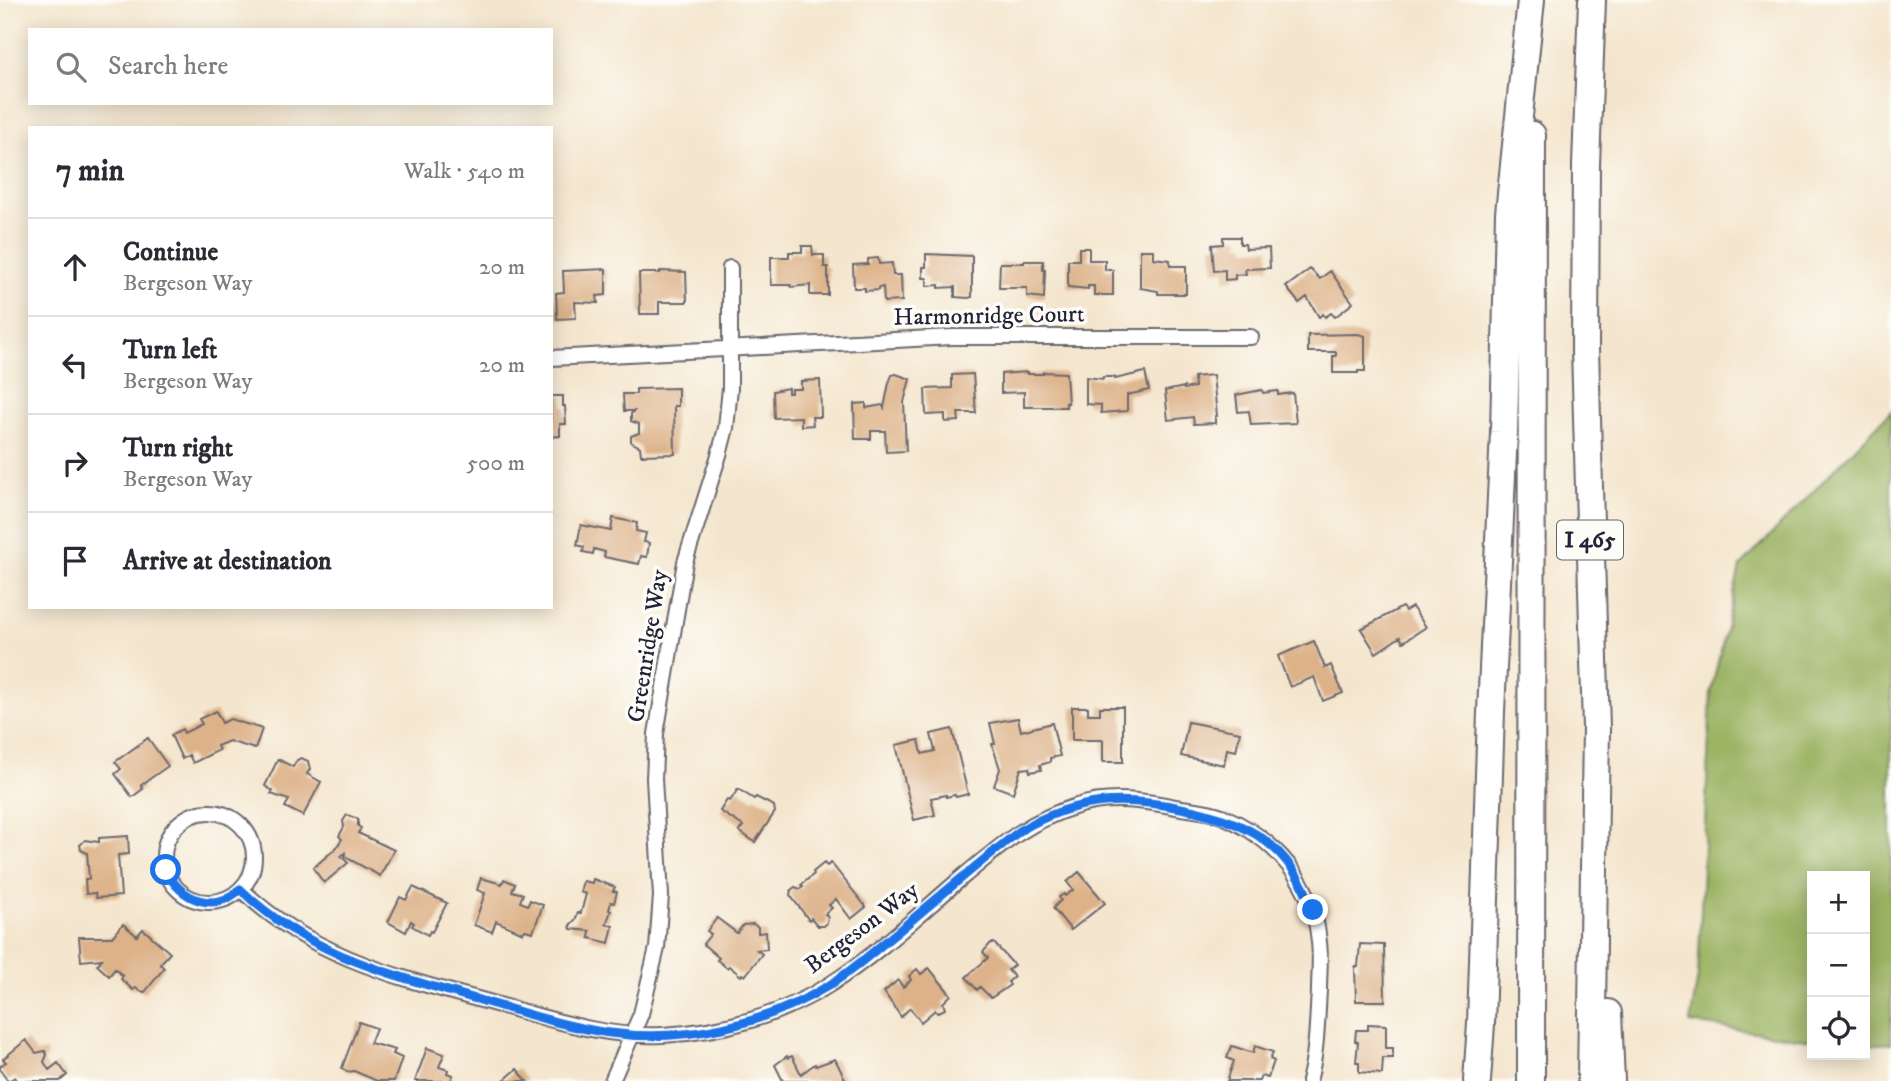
<!DOCTYPE html>
<meta charset="utf-8">
<style>
:root{--surface:#fff;--page:#f2f2f3;--text:#2b2b33;--muted:#7c7c81;--line:#e1e1e2}
body{margin:0;font-family:"IM FELL DW Pica",serif;background:var(--page);color:var(--text)}
.controls{position:absolute;right:21px;bottom:21px;display:grid;overflow:hidden;border-radius:0px;box-shadow:0 4px 18px #0003}
.controls button{width:63px;height:63px;display:grid;place-items:center;padding:0;border:0;border-bottom:2px solid var(--line);background:var(--surface);color:var(--text);font:35px sans-serif}
.stop{position:absolute;width:21px;height:21px;margin:-16px;border:5px solid #1a73e8;border-radius:50%;background:#fff}
.stop.end{background:#1a73e8;border-color:#fff;box-shadow:0 2px 7px #0008}
.list{margin:0;padding:0;list-style:none}
h2{display:flex;justify-content:space-between;align-items:center;height:91px;margin:0;padding:0 28px;font-size:30px}
h2 small{font-size:23px;font-weight:400;color:var(--muted)}
.list li{display:grid;grid-template-columns:46px 1fr auto;gap:21px;align-items:center;box-sizing:border-box;height:98px;padding:0 28px;border-top:2px solid var(--line)}
.list b{display:block;font-size:26px;white-space:nowrap}
.list p{margin:0;font-size:23px;white-space:nowrap;color:var(--muted)}
.list em{font-size:23px;font-style:normal;color:var(--muted)}
.icon{flex:none;width:38px;height:38px;fill:none;stroke:currentColor;stroke-width:2;stroke-linecap:round;stroke-linejoin:round}
.map{position:relative;flex:none;width:1891px;height:1081px;overflow:hidden}
.search{position:absolute;background:var(--surface);box-shadow:0 4px 18px #0003;left:28px;top:28px;width:525px;height:77px;display:flex;align-items:center;gap:18px;box-sizing:border-box;padding:0 24px;border-radius:0px;color:var(--muted);font-size:26px}
.panel{position:absolute;background:var(--surface);box-shadow:0 4px 18px #0003;left:28px;top:126px;width:525px;height:483px;border-radius:0px}
.map>svg:first-child{display:block}
.forest{fill:#9bb364;stroke:#5e6a50;stroke-width:2}
.building{fill:#ddb289}
.lines{fill:none;stroke-linecap:round;stroke-linejoin:round}
.minor-casing{stroke:#6c676e;stroke-width:18}
.motorway-casing{stroke:#6c676e;stroke-width:30}
.minor{stroke:#fff;stroke-width:14}
.motorway{stroke:#fff;stroke-width:26}
.route{stroke:#1a73e8;stroke-width:9}
.labels{text-anchor:middle;dominant-baseline:central;stroke-width:7;stroke-linejoin:round;paint-order:stroke}
.shield{fill:#fdfcf7;stroke:#646373;stroke-width:2}
.shield-label{font-size:23px;font-weight:bold;fill:#22223b}
.street-label{font-size:24px;fill:#22223b;stroke:#fdfcf7}
</style>
<div class="map">
<svg width="1891" height="1081" viewBox="0 0 1891 1081">
<rect width="100%" height="100%" fill="#fdfcf7"/>
<filter id="ink" filterUnits="userSpaceOnUse"><feTurbulence type="fractalNoise" baseFrequency=".0143" numOctaves="2"/><feDisplacementMap in="SourceGraphic" scale="14" xChannelSelector="R" yChannelSelector="G"/><feConvolveMatrix kernelMatrix="1 2 1 2 8 2 1 2 1" color-interpolation-filters="sRGB"/></filter>
<filter id="wash" filterUnits="userSpaceOnUse"><feTurbulence type="fractalNoise" baseFrequency=".00686" numOctaves="4" result="noise"/><feDisplacementMap in="SourceGraphic" scale="28" xChannelSelector="R" yChannelSelector="G"/><feGaussianBlur stdDeviation="1.57" result="paint"/><feColorMatrix in="noise" values="0 0 0 0 0 0 0 0 0 0 0 0 0 0 0 0 0 1.4 0 .05"/><feComposite in="paint" operator="in"/></filter>
<g filter="url(#wash)">
<rect width="100%" height="100%" fill="#f4e6ce"/>
<!-- forest -->
<path class="forest" d="M1891,411V1043L1865,1045V876H1812V1040L1690,1023L1698,976L1711,692L1740,567Z"/>
<g id="blocks">
<!-- building -->
<path class="building" d="M1223,237H1240V244H1245L1246,249L1269,248L1270,268L1245,269L1246,274L1235,275V279L1225,280V270L1214,271L1212,245L1223,244Z
M802,246H812L813,255H824V267H828V295H810V285L791,287V285H771V257H789V252H802Z
M1079,248H1089V260H1105V270H1113V295H1094V286H1088V289L1068,287V260H1079Z
M1140,250H1153V258L1170,260V266H1186V294H1158V291L1140,288Z
M926,254L972,256V297L968,298L955,297V287L939,288V285L927,286V278H923V267H926Z
M878,258L879,264L892,263L893,275H901L902,301L884,302L883,287L878,288V290L865,291V288H854L853,265L868,264V259Z
M1024,261H1043V270H1045L1044,298L1027,296V288H999L1000,263H1024Z
M606,269V295L597,296L598,303L575,302L576,318L557,319L556,293L564,292L563,271Z
M1310,269L1320,279L1330,271L1353,303L1335,317L1331,313L1325,317L1323,314L1319,317L1307,297L1299,303L1286,287Z
M660,271L686,272L687,302H659V314H640L639,273H660Z
M1358,334L1365,336V371H1358V373H1333V356H1336V352H1308V335Z
M1027,372V374H1043V372L1066,373L1068,403H1066V407H1024V392L1001,393V374Z
M1145,372L1149,390L1127,395V411L1101,413V405L1086,404V377L1103,379V377H1115V379Z
M896,374L910,379L904,402L906,451L886,452L885,431H871V439H855L854,404L866,403V408L882,405L884,408L889,383L892,375Z
M973,374L976,413H958L959,421L945,422V414L926,415L925,389L952,388V375Z
M1213,375L1217,416H1215V423L1194,424L1193,417L1168,420L1165,391L1184,387V389L1189,388L1195,387L1194,377Z
M820,380L821,417H812L813,425L801,426V417L774,418L773,391L788,388V393H791V389H801V381Z
M678,388V406H674L675,454L641,455L640,447L631,442V436L639,433V424L631,421V414L634,411H624L623,394H636V389Z
M1262,390L1263,393L1278,391V395L1293,393L1296,423L1251,425L1249,411L1238,412L1236,395Z
M551,396H563V406H565L566,424H560V436L551,437Z
M613,518L637,523L636,531L646,533L644,542L649,543L647,557L641,556L639,564L604,557L605,552L594,549L593,554L583,552L584,547L577,545L581,525L611,531Z
M1402,607L1405,611L1412,607L1426,627L1403,642L1400,637L1376,653L1361,629Z
M1314,641L1325,668L1331,665L1343,693L1323,701L1314,677L1290,687L1278,656Z
M1072,707H1088V714H1100V707H1123V762H1103V740H1072Z
M216,711L222,723L230,719L262,729L255,749L229,741L217,746L219,750L193,763L189,755L182,759L171,735L182,729L184,733L202,724L199,719Z
M1018,718L1021,731L1052,723L1060,756L1050,758V762L1040,765L1041,770L1030,772L1029,768L1021,769L1013,793L994,786L1000,769L992,744H995L990,723Z
M1188,722L1240,732L1236,751L1227,749L1224,765L1181,756Z
M952,729L968,794L956,797L955,795L946,797V795L931,798L935,815L914,820L896,745L919,740L922,754L935,751L931,734Z
M148,738L168,766L141,785L143,789L132,797L115,774L121,769L115,762Z
M301,758L308,761L310,769L307,774L321,782L303,816L285,807L289,800L271,794L273,791L265,786L278,759L293,767L297,760Z
M738,789L754,799L756,797L774,806L775,812L755,842L739,831L743,826L720,811L727,800L730,801Z
M347,815L358,819V826L361,828L358,833L394,850L380,876L345,857V853L341,856L348,863L324,883L313,868L335,849L342,839L339,836L344,827L343,821Z
M128,836L129,854L118,855L121,896L96,898L95,893L86,894L85,879H89L87,853L81,850L80,845L85,840L99,842V838Z
M824,863L827,866L831,863L866,907L851,919L836,899L829,905L832,908L825,914L828,917L827,923L824,926H818L811,918L809,920L790,895L791,890L795,887L800,889L803,887L801,885L814,874L813,872Z
M1079,872L1105,903L1071,930L1053,908L1061,900L1059,897L1064,894L1065,896L1073,890L1067,882Z
M481,878L502,884L504,879L515,884L512,891L523,894L520,902L528,905L530,900L543,905L533,932L525,930L523,933L496,921L492,932L474,925L485,893L477,890Z
M593,879L615,887L613,891L617,892L614,903L611,902L609,910L611,911L606,924L613,926L609,943L589,938L590,931L571,929L570,925L575,920L578,913H581L586,894L580,892L583,881L592,883Z
M413,887L447,903L432,932L430,931L428,935L412,926L414,923L411,921L406,932L388,922L400,897L406,900Z
M717,918L737,933L743,925L753,924L758,927V933L766,932L767,949L757,950L762,954L745,976L742,974L741,976L729,966L727,968L717,960L719,958L703,944L711,934L707,931Z
M123,924L137,936L143,929L170,953L160,964L164,968L145,992L140,991L136,988L133,990L121,979L123,976L115,969L109,976L97,965L102,959L81,961L79,937H112Z
M991,943H994L1014,965L1008,970L1014,977L1008,982L1010,985L991,998L980,987L977,990L966,977L988,958L983,952Z
M1360,944L1384,945L1385,1001H1356L1355,967H1358Z
M929,968L951,995L943,1003L945,1009L937,1013L935,1010L921,1022L910,1008L901,1017L884,992L898,980L903,987L911,980L909,976L917,969L921,974Z
M359,1022L376,1028L370,1043L395,1050L393,1054L402,1058L394,1081H377L354,1071L347,1072L342,1068Z
M1368,1024L1386,1025V1048H1393V1058H1383L1382,1074L1359,1072V1062H1356L1358,1042L1355,1041L1356,1030H1368Z
M26,1040L36,1053L45,1051L47,1055L44,1062L49,1070L58,1063L67,1075L60,1081H18L15,1077L8,1081L0,1070V1066L6,1062L3,1059Z
M1232,1046L1253,1053L1255,1046L1273,1052L1270,1059L1274,1061L1268,1078L1261,1076L1259,1081H1227L1234,1061L1227,1058Z
M427,1048L444,1054L439,1067L448,1070L447,1073L453,1075L451,1081H415Z
M787,1056L788,1058L792,1056L801,1074L815,1064L816,1066L835,1059L846,1081H783L775,1065Z
M517,1069L527,1081H503Z"/>
</g>
</g>
<g filter="url(#ink)">
<use href="#blocks" fill-opacity="0" stroke="#6c676e" stroke-width="2"/>
<g class="lines">
<defs>
<path id="minor" d="M551,358L952,337H1251
M164 857a45 45 0 1 1 90 0a45 45 0 1 1-90 0Z
M241,889C312,959 406,979 499,1005C553,1020 606,1038 663,1035C721,1032 780,1016 829,985C878,954 921,912 965,875C1002,844 1030,820 1077,806C1111,795 1147,801 1181,808C1194,810 1209,811 1222,816C1275,838 1314,883 1319,942C1321,958 1319,975 1319,991C1317,1021 1317,1051 1309,1081
M612,1081L641,1014L657,948L661,896L654,779L656,734L685,562L719,455L726,428L730,388V268"/>
<path id="motorway" d="M1608,1013L1611,1081
M1477,1081L1481,1024L1491,712L1504,432L1509,213L1531,0
M1531,1081L1532,135
M1591,1081L1596,728L1585,349L1586,165L1592,0"/>
</defs>
<!-- minor casing -->
<use href="#minor" class="minor-casing"/>
<!-- motorway casing -->
<use href="#motorway" class="motorway-casing"/>
<!-- minor -->
<use href="#minor" class="minor"/>
<!-- motorway -->
<use href="#motorway" class="motorway"/>
</g>
</g>
<g class="lines" filter="url(#ink)">
<!-- route -->
<path class="route" d="M166,870C180,900 215,914 240,889C304,951 379,971 462,995C510,1008 560,1026 610,1033C684,1043 764,1025 828,986C852,971 873,952 895,934C937,899 978,863 1021,830C1076,798 1121,796 1181,808C1247,821 1289,843 1313,910"/>
</g>
<g class="labels">
<!-- shield labels -->
<rect class="shield" x="1557" y="520.5" width="66" height="39" rx="5"/>
<g class="shield-label">
<text x="1590" y="540">I 465</text>
</g>
<!-- street labels -->
<g class="street-label">
<text transform="translate(989 316) rotate(-1)">Harmonridge Court</text>
<text transform="translate(648 646) rotate(-81)">Greenridge Way</text>
<text transform="translate(862 928) rotate(-37)">Bergeson Way</text>
</g>
</g>
</svg>
<div class="controls">
<button>+</button>
<button>−</button>
<button><svg class="icon" aria-label="locate" viewBox="0 0 24 24"><circle cx="12" cy="12" r="6"/><path d="M12 2v4M12 18v4M2 12h4M18 12h4"/></svg></button>
</div>
<div class="stop" style="left:166px;top:870px"></div>
<div class="stop end" style="left:1313px;top:910px"></div>
<div class="search"><svg class="icon" aria-label="search" viewBox="0 0 24 24"><circle cx="10" cy="10" r="6"/><path d="M15 15l6 6"/></svg>Search here</div>
<section class="panel">
<h2>7 min<small>Walk · 540 m</small></h2>
<ul class="list">
<li><svg class="icon" aria-label="ahead" viewBox="0 0 24 24"><path d="M12 20V5M6 11l6-6 6 6"/></svg><div><b>Continue</b><p>Bergeson Way</p></div><em>20 m</em></li>
<li><svg class="icon" aria-label="left" viewBox="0 0 24 24"><path d="M17 20v-9H6M10 6l-5 5 5 5"/></svg><div><b>Turn left</b><p>Bergeson Way</p></div><em>20 m</em></li>
<li><svg class="icon" aria-label="right" viewBox="0 0 24 24"><path d="M7 20v-9h11M14 6l5 5-5 5"/></svg><div><b>Turn right</b><p>Bergeson Way</p></div><em>500 m</em></li>
<li><svg class="icon" aria-label="arrive" viewBox="0 0 24 24"><path d="M6 21V4h12l-3 4 3 4H6"/></svg><div><b>Arrive at destination</b></div></li>
</ul>
</section>
</div>
